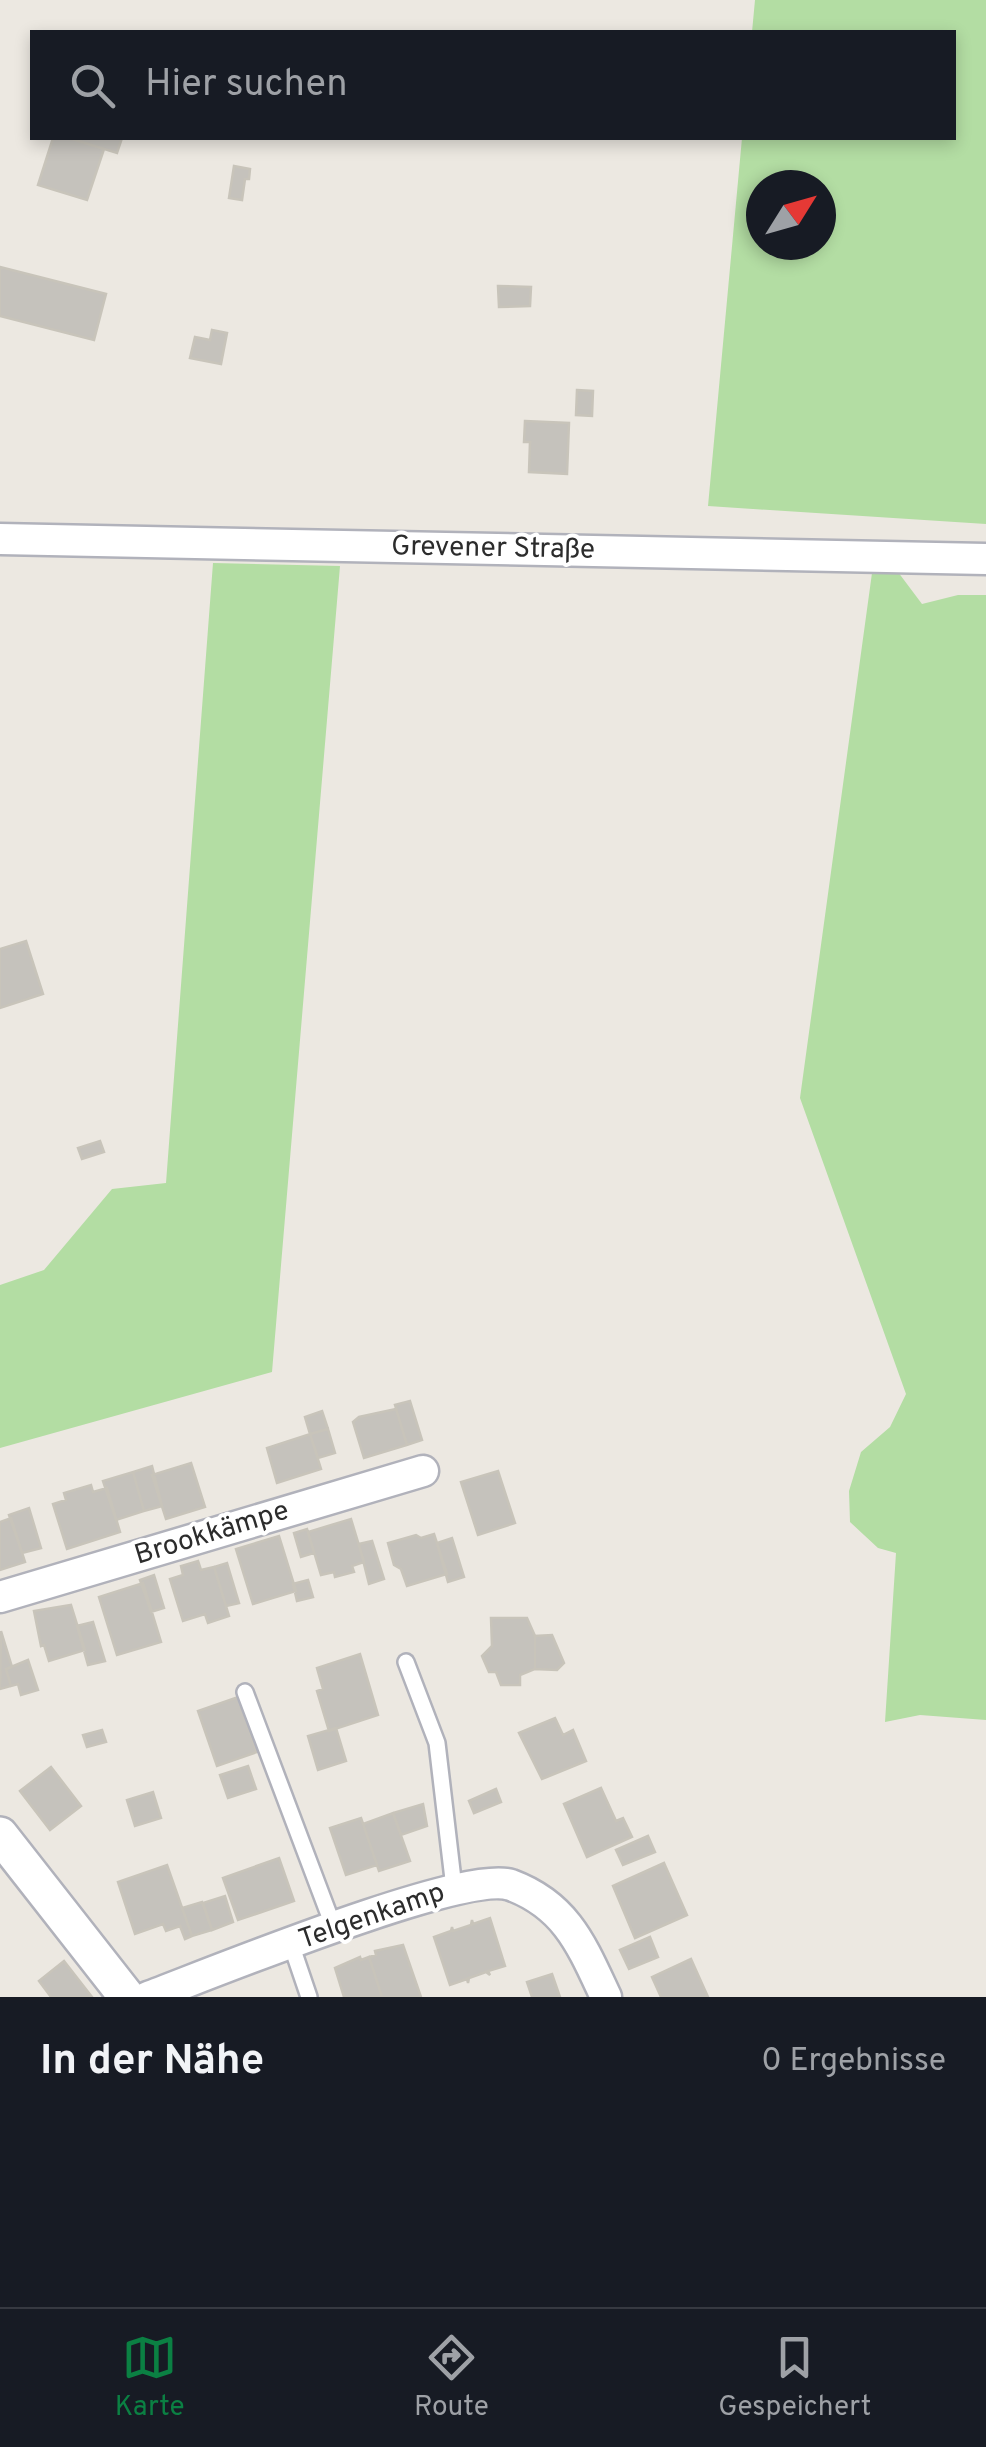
<!DOCTYPE html>
<html lang="de">
<meta charset="utf-8">
<style>
:root{--surface:#171b24;--page:#20242c;--text:#f1f3f6;--muted:#9ea1a6;--line:#363941;--accent:#0b8043}
body{margin:0;font-family:Overpass,sans-serif;background:var(--page);color:var(--text)}
.compass{position:absolute;left:746px;top:170px;width:90px;height:90px;border-radius:50%;background:var(--surface);box-shadow:0 5px 15px #0003;rotate:53deg}
.list{margin:0;padding:0;list-style:none}
h2{display:flex;justify-content:space-between;align-items:center;height:130px;margin:0;padding:0 40px;font-size:42px}
h2 small{font-size:32px;font-weight:400;color:var(--muted)}
.icon{flex:none;width:55px;height:55px;fill:none;stroke:currentColor;stroke-width:2;stroke-linecap:round;stroke-linejoin:round}
.map{position:relative;flex:none;width:986px;height:1997px;overflow:hidden}
.search{position:absolute;background:var(--surface);box-shadow:0 5px 15px #0003;left:30px;right:30px;top:30px;height:110px;display:flex;align-items:center;gap:25px;box-sizing:border-box;padding:0 35px;border-radius:0px;color:var(--muted);font-size:38px}
.sheet{height:310px;background:var(--surface)}
nav{display:flex;justify-content:space-around;align-items:center;box-sizing:border-box;height:140px;border-top:2px solid var(--line);background:var(--surface);font-size:28px;color:var(--muted)}
nav a{display:grid;justify-items:center;gap:5px}
nav .on{color:var(--accent)}
.map>svg:first-child{display:block}
.green{fill:#b3dda3;fill-rule:evenodd}
.building{fill:#c5c2bc;stroke:#c8c4ba;stroke-width:2.5}
.lines{fill:none;stroke-linecap:round;stroke-linejoin:round}
.service-casing{stroke:#b1b2bb;stroke-width:20}
.minor-casing{stroke:#b1b2bb;stroke-width:35}
.tertiary-casing{stroke:#b1b2bb;stroke-width:40}
.service{stroke:#fff;stroke-width:15}
.minor{stroke:#fff;stroke-width:30}
.tertiary{stroke:#fff;stroke-width:35}
.labels{text-anchor:middle;dominant-baseline:central;stroke-width:8;stroke-linejoin:round;paint-order:stroke}
.street-label{font-size:28px;fill:#2c2c2c;stroke:#fff}
</style>
<div class="map">
<svg width="986" height="1997" viewBox="0 0 986 1997">
<rect width="100%" height="100%" fill="#ece8e1"/>
<!-- green -->
<path class="green" d="M755,0H986V524L708,506L742,138H954V32H752ZM821,185V245H761V185Z
M213,563L340,566L272,1372L0,1448V1285L44,1270L112,1189L166,1183Z
M898,572L922,604L958,595H986V1720L920,1715L885,1722L896,1553L878,1548L850,1522L849,1491L861,1452L890,1427L906,1394L800,1098L872,573Z"/>
<!-- building -->
<path class="building" d="M53,138H69L104,149L87,200L38,185Z
M69,138H122L117,153Z
M234,166L250,169L249,179H245L242,200L229,198Z
M0,267L106,294L94,340L0,316Z
M498,286L531,287L530,306L499,307Z
M212,330L227,333L221,364L190,358L195,337L210,340Z
M577,390L593,391L592,416L576,415Z
M525,421L569,423L567,474L529,472L530,442H524Z
M26,941L43,994L0,1008V949Z
M100,1141L104,1152L82,1159L78,1148Z
M410,1401L422,1440L407,1445L395,1405Z
M396,1409L407,1445L364,1458L353,1422L359,1417Z
M322,1411L328,1429L310,1434L305,1417Z
M328,1429L335,1453L318,1458L310,1434Z
M310,1434L321,1469L277,1483L267,1448Z
M191,1463L205,1507L166,1519L152,1475Z
M152,1466L162,1506L144,1511L133,1472Z
M498,1471L515,1523L478,1535L461,1482Z
M133,1472L144,1511L116,1520L103,1481Z
M91,1485L93,1492L107,1488L120,1532L67,1549L53,1504L66,1500L64,1493Z
M29,1508L41,1548L22,1553L9,1515Z
M11,1518L25,1562L0,1570V1522Z
M351,1519L364,1562L352,1566L354,1572L335,1577L334,1572L321,1575L308,1532Z
M307,1529L314,1553L301,1557L294,1533Z
M434,1534L447,1574L407,1586L401,1569L394,1565L388,1543L416,1535L421,1538Z
M279,1536L296,1591L253,1604L236,1549Z
M452,1538L464,1577L448,1582L437,1543Z
M372,1541L384,1579L369,1584L359,1544Z
M198,1561L201,1570L214,1567L229,1616L208,1623L205,1614L183,1621L170,1579L183,1575L181,1566Z
M227,1563L239,1603L226,1606L214,1567Z
M154,1575L164,1608L151,1612L140,1580Z
M308,1580L313,1597L297,1601L293,1584Z
M143,1583L161,1642L117,1655L99,1597Z
M71,1605L85,1650L49,1661L44,1645L41,1646L34,1611Z
M491,1618H527L535,1636V1669L520,1675V1685H501L496,1672H489L482,1656L492,1646Z
M93,1622L105,1661L88,1665L77,1626Z
M1,1631L12,1667L6,1669L11,1686L0,1689Z
M552,1635L564,1663L557,1670L535,1669V1636Z
M360,1654L378,1715L329,1731L317,1691L323,1689L317,1668Z
M28,1660L38,1690L21,1695L18,1684L11,1686L6,1669Z
M238,1697L257,1752L217,1766L198,1711Z
M555,1718L563,1735L573,1730L586,1761L542,1779L519,1733Z
M336,1728L346,1761L318,1770L308,1736Z
M102,1730L106,1742L87,1747L83,1735Z
M248,1766L256,1789L228,1798L220,1775Z
M51,1767L81,1806L50,1830L20,1791Z
M601,1788L616,1821L623,1818L632,1837L587,1857L564,1804Z
M496,1789L501,1802L474,1813L469,1801Z
M153,1792L161,1818L135,1826L127,1800Z
M423,1804L427,1826L401,1835L393,1813Z
M393,1813L410,1861L379,1871L363,1824Z
M361,1818L377,1865L346,1875L330,1828Z
M648,1836L655,1852L623,1865L616,1850Z
M279,1858L294,1901L238,1920L223,1878Z
M664,1863L687,1915L635,1938L613,1886Z
M167,1865L192,1936L185,1939L180,1926L166,1931L163,1924L135,1934L118,1882Z
M225,1896L233,1922L212,1930L203,1903Z
M202,1902L212,1930L192,1936L182,1908Z
M490,1918L505,1966L488,1971L490,1975L486,1972L469,1978L468,1983L467,1979L450,1985L434,1937L451,1931L452,1927L453,1931L471,1925L472,1920L473,1924Z
M650,1937L658,1957L629,1969L620,1950Z
M403,1945L421,1997H382L369,1957L376,1955L375,1951Z
M360,1957L361,1960L369,1957L382,1997H344L335,1968Z
M691,1959L708,1997H661L652,1977Z
M64,1961L92,1997H51L39,1981Z
M552,1974L560,1997H532L527,1982Z"/>
<g class="lines">
<defs>
<path id="service" d="M406,1662L437,1743L454,1888
M245,1692L334,1928
M291,1944L309,1997"/>
<path id="minor" d="M0,539L986,559
M0,1597L423,1471
M148,1997C207,1975 465,1869 511,1885C567,1906 582,1946 606,1997"/>
<path id="tertiary" d="M0,1835L127,1997"/>
</defs>
<!-- service casing -->
<use href="#service" class="service-casing"/>
<!-- minor casing -->
<use href="#minor" class="minor-casing"/>
<!-- tertiary casing -->
<use href="#tertiary" class="tertiary-casing"/>
<!-- service -->
<use href="#service" class="service"/>
<!-- minor -->
<use href="#minor" class="minor"/>
<!-- tertiary -->
<use href="#tertiary" class="tertiary"/>
</g>
<g class="labels">
<!-- street labels -->
<g class="street-label">
<text transform="translate(493 549) rotate(1)">Grevener Straße</text>
<text transform="translate(212 1534) rotate(-17)">Brookkämpe</text>
<text transform="translate(372 1917) rotate(-19)">Telgenkamp</text>
</g>
</g>
</svg>
<svg class="compass" viewBox="-18 -18 36 36"><path d="M0-13l5 13h-10z" fill="#e53935"/><path d="M0 13l5-13h-10z" fill="#9ea1a6"/></svg>
<div class="search"><svg class="icon" aria-label="search" viewBox="0 0 24 24"><circle cx="10" cy="10" r="6"/><path d="M15 15l6 6"/></svg>Hier suchen</div>
</div>
<section class="sheet">
<h2>In der Nähe<small>0 Ergebnisse</small></h2>
<ul class="list">
</ul>
</section>
<nav>
<a class="on"><svg class="icon" aria-label="map" viewBox="0 0 24 24"><path d="M3 6l6-2 6 2 6-2v14l-6 2-6-2-6 2zM9 4v14M15 6v14"/></svg>Karte</a>
<a><svg class="icon" aria-label="directions" viewBox="0 0 24 24"><path d="M12 3l9 9-9 9-9-9zM9 14v-3h6M13 9l2 2-2 2"/></svg>Route</a>
<a><svg class="icon" aria-label="saved" viewBox="0 0 24 24"><path d="M7 4h10v16l-5-4-5 4z"/></svg>Gespeichert</a>
</nav>
